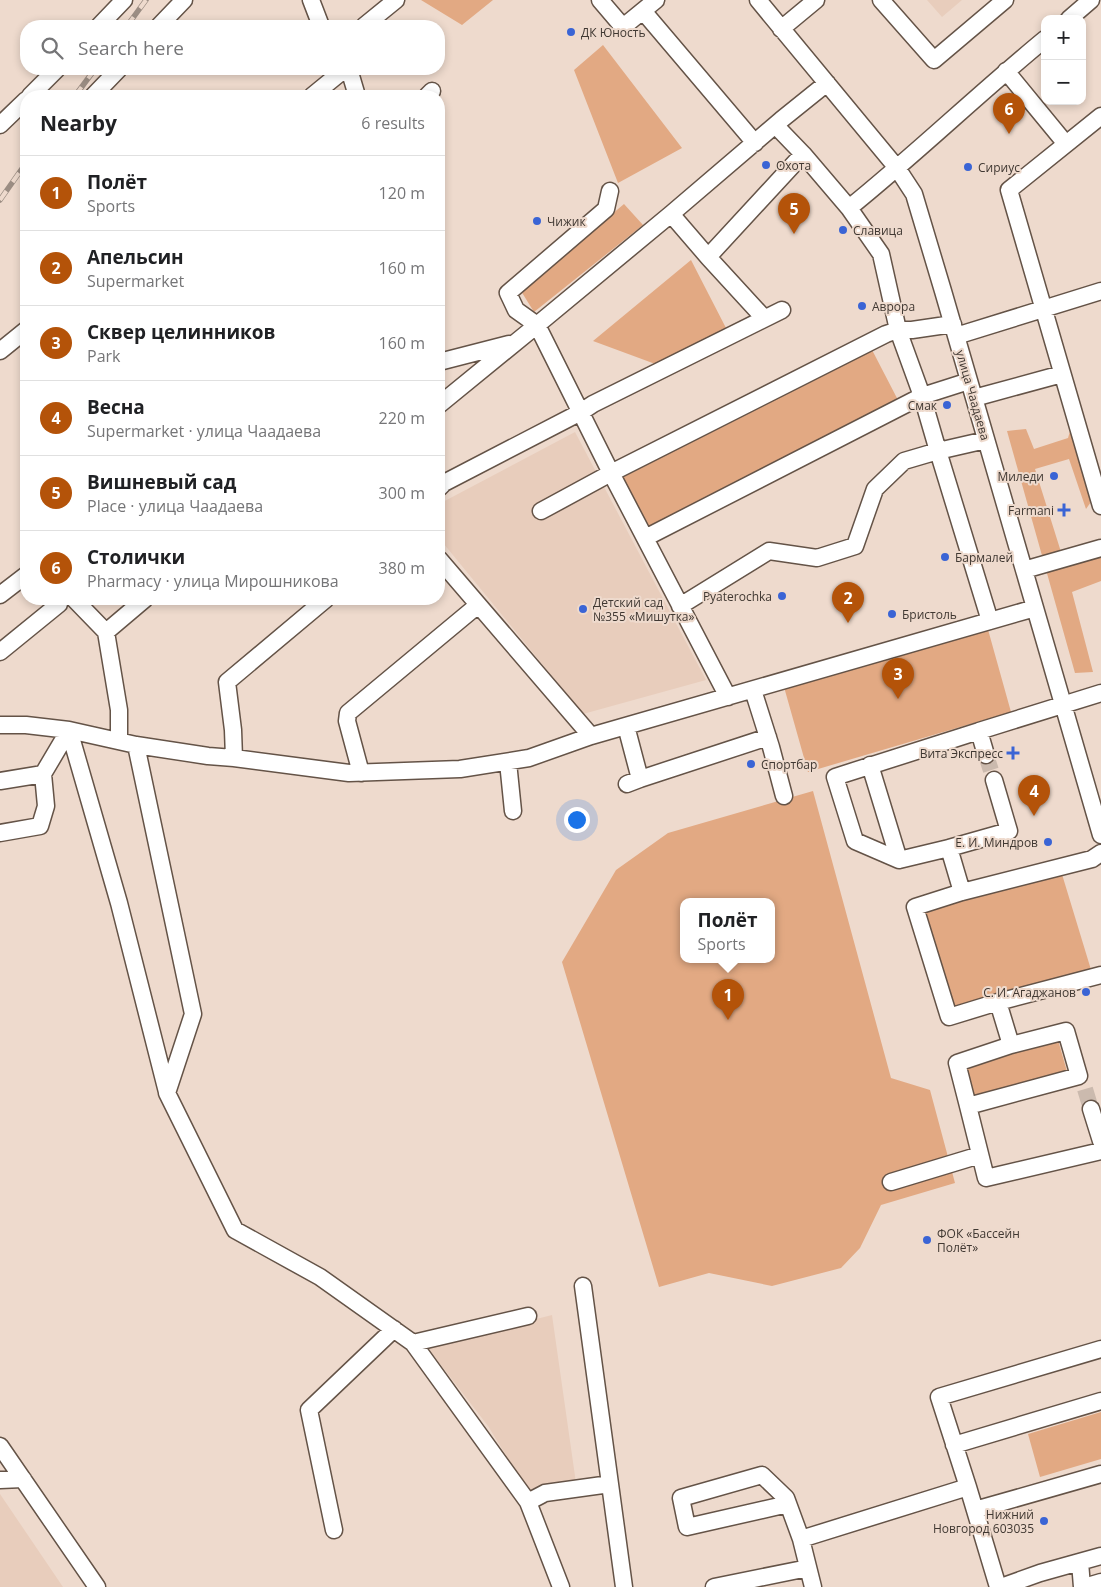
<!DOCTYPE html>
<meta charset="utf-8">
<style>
:root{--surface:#fff;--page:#f2f2f2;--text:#202124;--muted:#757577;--line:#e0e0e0;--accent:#b45309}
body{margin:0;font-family:"Open Sans",sans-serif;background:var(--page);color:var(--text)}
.controls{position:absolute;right:15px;top:15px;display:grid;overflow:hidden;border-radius:10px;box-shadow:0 2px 8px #0003}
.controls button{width:45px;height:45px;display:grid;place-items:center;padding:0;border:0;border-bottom:1px solid var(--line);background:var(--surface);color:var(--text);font:25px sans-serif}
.you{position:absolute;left:576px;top:819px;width:18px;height:18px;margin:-12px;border:4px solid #fff;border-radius:50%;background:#1a73e8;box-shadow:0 0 0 8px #1a73e833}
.badge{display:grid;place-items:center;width:32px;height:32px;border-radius:50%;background:var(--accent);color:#fff;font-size:16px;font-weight:700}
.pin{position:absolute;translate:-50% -41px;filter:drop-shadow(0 1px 2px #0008)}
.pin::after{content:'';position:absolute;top:26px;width:18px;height:15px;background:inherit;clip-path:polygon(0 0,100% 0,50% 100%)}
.popup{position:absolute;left:680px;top:898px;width:95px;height:65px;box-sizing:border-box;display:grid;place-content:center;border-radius:10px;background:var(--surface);filter:drop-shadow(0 1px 4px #0005);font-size:16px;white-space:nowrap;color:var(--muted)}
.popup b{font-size:19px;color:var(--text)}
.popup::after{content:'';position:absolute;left:50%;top:100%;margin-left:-10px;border:10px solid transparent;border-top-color:var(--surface)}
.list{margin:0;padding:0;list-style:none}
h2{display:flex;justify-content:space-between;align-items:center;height:65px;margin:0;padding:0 20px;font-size:21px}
h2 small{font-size:16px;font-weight:400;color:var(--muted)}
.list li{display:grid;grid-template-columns:32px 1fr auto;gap:15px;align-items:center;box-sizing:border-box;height:75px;padding:0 20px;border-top:1px solid var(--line)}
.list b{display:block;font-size:19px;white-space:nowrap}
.list p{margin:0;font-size:16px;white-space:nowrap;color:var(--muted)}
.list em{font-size:16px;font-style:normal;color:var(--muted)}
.icon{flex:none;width:28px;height:28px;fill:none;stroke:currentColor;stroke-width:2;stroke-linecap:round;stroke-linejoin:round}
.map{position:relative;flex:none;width:1101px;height:1587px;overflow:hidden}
.search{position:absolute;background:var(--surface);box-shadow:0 2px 8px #0003;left:20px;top:20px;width:425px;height:55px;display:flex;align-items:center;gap:12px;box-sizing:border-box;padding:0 18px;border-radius:20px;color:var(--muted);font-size:19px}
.panel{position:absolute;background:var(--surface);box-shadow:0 2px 8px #0003;left:20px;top:90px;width:425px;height:515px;border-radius:20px}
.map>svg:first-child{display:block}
.built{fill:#e8cdbc}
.green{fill:#e2a983;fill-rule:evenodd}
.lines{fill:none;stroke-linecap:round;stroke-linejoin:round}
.minor-tunnel{stroke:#cbbaae;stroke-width:16;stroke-dasharray:16 8;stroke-linecap:butt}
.minor-casing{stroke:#645347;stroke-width:19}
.minor{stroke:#fff;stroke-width:16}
.rail-casing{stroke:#9b8d83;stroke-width:5.5}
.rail{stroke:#eedacd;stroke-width:4;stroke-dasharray:11;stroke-linecap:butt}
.poi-dot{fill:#3a64d5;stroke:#eedacd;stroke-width:2}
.labels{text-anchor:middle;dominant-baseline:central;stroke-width:4;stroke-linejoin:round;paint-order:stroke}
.poi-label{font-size:12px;fill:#403832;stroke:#eedacd;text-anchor:start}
.street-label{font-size:12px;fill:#403832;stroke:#eedacd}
</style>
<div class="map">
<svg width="1101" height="1587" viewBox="0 0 1101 1587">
<rect width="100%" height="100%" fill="#eedacd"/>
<!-- built -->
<path class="built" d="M927,0H962L942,17Z
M575,432L706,680L583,714L439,538V504Z
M552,1315L576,1483L528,1491L488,1426L427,1347Z
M0,1494L63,1587H0Z"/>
<!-- green -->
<path class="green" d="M421,0H493L462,25Z
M603,45L682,148L618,183L574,70Z
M624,204L643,225L534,312L521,291Z
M691,260L726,328L658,365L593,341Z
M870,346L899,402L646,531L619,476Z
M1073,421L1093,499L1086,509L1069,459L1035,469L1061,552L1101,540V581L1072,592L1093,672L1075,673L1007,431L1026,429L1034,449L1068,438Z
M987,626L1011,712L808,772L784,687Z
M813,791L891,1078L930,1090L955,1183L881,1205L860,1248L841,1268L772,1286L709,1273L659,1287L562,962L616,870L668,833ZM684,901H772V959H684Z
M1061,871L1092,973L951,1013L922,909Z
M1058,1040L1068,1075L975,1100L966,1065Z
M1101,1412V1459L1040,1477L1028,1434Z"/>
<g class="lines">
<!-- minor-tunnel -->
<path class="minor-tunnel" d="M986,755L994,780
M1085,1089L1091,1109"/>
<defs>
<path id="minor" d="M311,0L321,26
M600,0L623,27L656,0
M758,0L897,168L914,194L943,291L1101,835
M881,0L934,60L1005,0
M643,11L755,143
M1069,19L1091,0
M99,26L124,0
M159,26L184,0
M364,26L396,0
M781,29L816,0
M349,69L357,96
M1006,71L1066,144
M30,96L57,69
M93,96L119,69
M312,96L345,69
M427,96L432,91
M1101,116L1009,190L1101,506
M0,125L26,100
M776,126L803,154L849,208L881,254L898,330H912L953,324
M849,208C916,154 978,94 1045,39
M671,214L708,257
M764,318L708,257L803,154
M956,336L1101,291
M0,351L26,330
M439,362L509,344
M974,398L1062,374
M439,405L537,325L516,310L508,293L606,209L610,191
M986,440L938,451L990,621
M439,488L444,483L581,412L593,404L782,310
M541,511L611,473L886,334L898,330L922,396L969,381
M645,538L922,396L938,451L904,461L875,489L855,546L817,558L769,551L680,606
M439,559L591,736
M1024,570L1101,548
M0,595L26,575
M74,599L106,632
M0,652L59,604
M753,690L771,747L784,796
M728,697L611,473L537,325L671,214L781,120L827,83
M0,725H26L69,730L136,745L208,756L234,758L349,773L460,769L529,758L591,736L1035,608
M626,726L640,779L627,784
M69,730L119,903L167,1092
M119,741V710L106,632L145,599
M136,745L193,1014L167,1093L235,1230L320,1277L413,1343L528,1502L561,1587
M986,755L979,731L1101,693
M234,758L233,730L227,682L326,599
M508,762L513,811
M870,765L899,860
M361,773L347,721L348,713L478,605
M640,779L768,737
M0,781L43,774L69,730
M0,833L40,826L46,806L43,774
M949,848L899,860L855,841L835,777L979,731
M1101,853L1092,859L962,892L915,907L949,1017L998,1002L1101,975
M962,892L949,848L1009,831L994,780
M998,1002L1011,1045L1066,1031L1079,1076L968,1106L986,1178L1101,1151
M968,1106L957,1063L1011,1045
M1091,1109L1101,1141
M891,1182L980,1155
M583,1286L610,1484
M413,1343L528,1316
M954,1445L1101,1401
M0,1446L97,1587
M0,1480L23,1479
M528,1502L545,1493L610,1484L624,1587
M788,1504L687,1527L681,1498L762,1475L786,1498L801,1539L813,1587
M975,1510L1101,1474
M334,1530L309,1410L394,1329
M801,1539L968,1487
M1080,1562L1082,1587
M714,1587L808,1568
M998,1587L968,1487L939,1397L1101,1349
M1001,1587L1040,1573L1101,1556
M1084,1587L1101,1582"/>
</defs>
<!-- minor casing -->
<use href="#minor" class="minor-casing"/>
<!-- minor -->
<use href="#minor" class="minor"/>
<defs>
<path id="rail" d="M127,26L146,0
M75,96L95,69
M0,200L26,163"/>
</defs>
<!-- rail casing -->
<use href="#rail" class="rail-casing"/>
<!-- rail -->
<use href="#rail" class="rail"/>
</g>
<!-- markers -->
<g class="poi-dot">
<circle cx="571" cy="32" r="5"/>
<circle cx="766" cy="165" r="5"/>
<circle cx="968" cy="167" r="5"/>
<circle cx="537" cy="221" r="5"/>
<circle cx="843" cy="230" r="5"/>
<circle cx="862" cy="306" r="5"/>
<circle cx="947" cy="405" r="5"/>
<circle cx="1054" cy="476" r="5"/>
<path d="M1061.5 502.5h5v5h5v5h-5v5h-5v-5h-5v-5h5z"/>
<circle cx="945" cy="557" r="5"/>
<circle cx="782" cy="596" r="5"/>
<circle cx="583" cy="609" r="5"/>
<circle cx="892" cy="614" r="5"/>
<path d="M1010.5 745.5h5v5h5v5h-5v5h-5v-5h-5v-5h5z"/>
<circle cx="751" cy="764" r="5"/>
<circle cx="1048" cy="842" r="5"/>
<circle cx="1086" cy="992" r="5"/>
<circle cx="927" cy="1240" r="5"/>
<circle cx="1044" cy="1521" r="5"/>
</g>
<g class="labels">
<!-- poi labels -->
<g class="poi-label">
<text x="581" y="32">ДК Юность</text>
<text x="776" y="165">Охота</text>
<text x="978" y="167">Сириус</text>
<text x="547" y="221">Чижик</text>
<text x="853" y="230">Славица</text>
<text x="872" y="306">Аврора</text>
<text x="937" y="405" text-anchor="end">Смак</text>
<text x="1044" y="476" text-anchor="end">Миледи</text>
<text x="1054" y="510" text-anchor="end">Farmani</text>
<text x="955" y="557">Бармалей</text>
<text x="772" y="596" text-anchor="end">Pyaterochka</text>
<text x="593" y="602">Детский сад<tspan x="593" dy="14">№355 «Мишутка»</tspan></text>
<text x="902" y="614">Бристоль</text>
<text x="1003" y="753" text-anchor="end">Вита Экспресс</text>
<text x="761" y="764">Спортбар</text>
<text x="1038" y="842" text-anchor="end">Е. И. Миндров</text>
<text x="1076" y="992" text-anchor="end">С. И. Агаджанов</text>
<text x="937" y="1233">ФОК «Бассейн<tspan x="937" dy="14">Полёт»</tspan></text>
<text x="1034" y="1514" text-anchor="end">Нижний<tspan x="1034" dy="14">Новгород 603035</tspan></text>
</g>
<!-- street labels -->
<g class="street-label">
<text transform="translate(973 395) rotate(74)">улица Чаадаева</text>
</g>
</g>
</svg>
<div class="controls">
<button>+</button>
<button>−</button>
</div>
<div class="you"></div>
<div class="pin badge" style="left:728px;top:1020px">1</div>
<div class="popup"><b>Полёт</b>Sports</div>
<div class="pin badge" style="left:848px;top:623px">2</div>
<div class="pin badge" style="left:898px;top:699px">3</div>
<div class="pin badge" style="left:1034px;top:816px">4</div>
<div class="pin badge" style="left:794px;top:234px">5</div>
<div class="pin badge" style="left:1009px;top:134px">6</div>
<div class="search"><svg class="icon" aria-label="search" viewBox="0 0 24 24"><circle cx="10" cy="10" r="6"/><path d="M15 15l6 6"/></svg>Search here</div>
<section class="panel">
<h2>Nearby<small>6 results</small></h2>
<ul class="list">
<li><span class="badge">1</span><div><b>Полёт</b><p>Sports</p></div><em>120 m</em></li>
<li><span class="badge">2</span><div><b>Апельсин</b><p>Supermarket</p></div><em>160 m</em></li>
<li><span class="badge">3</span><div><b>Сквер целинников</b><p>Park</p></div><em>160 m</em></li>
<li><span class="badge">4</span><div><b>Весна</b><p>Supermarket · улица Чаадаева</p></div><em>220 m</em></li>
<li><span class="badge">5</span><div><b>Вишневый сад</b><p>Place · улица Чаадаева</p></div><em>300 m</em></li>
<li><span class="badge">6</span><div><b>Столички</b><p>Pharmacy · улица Мирошникова</p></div><em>380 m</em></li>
</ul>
</section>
</div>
